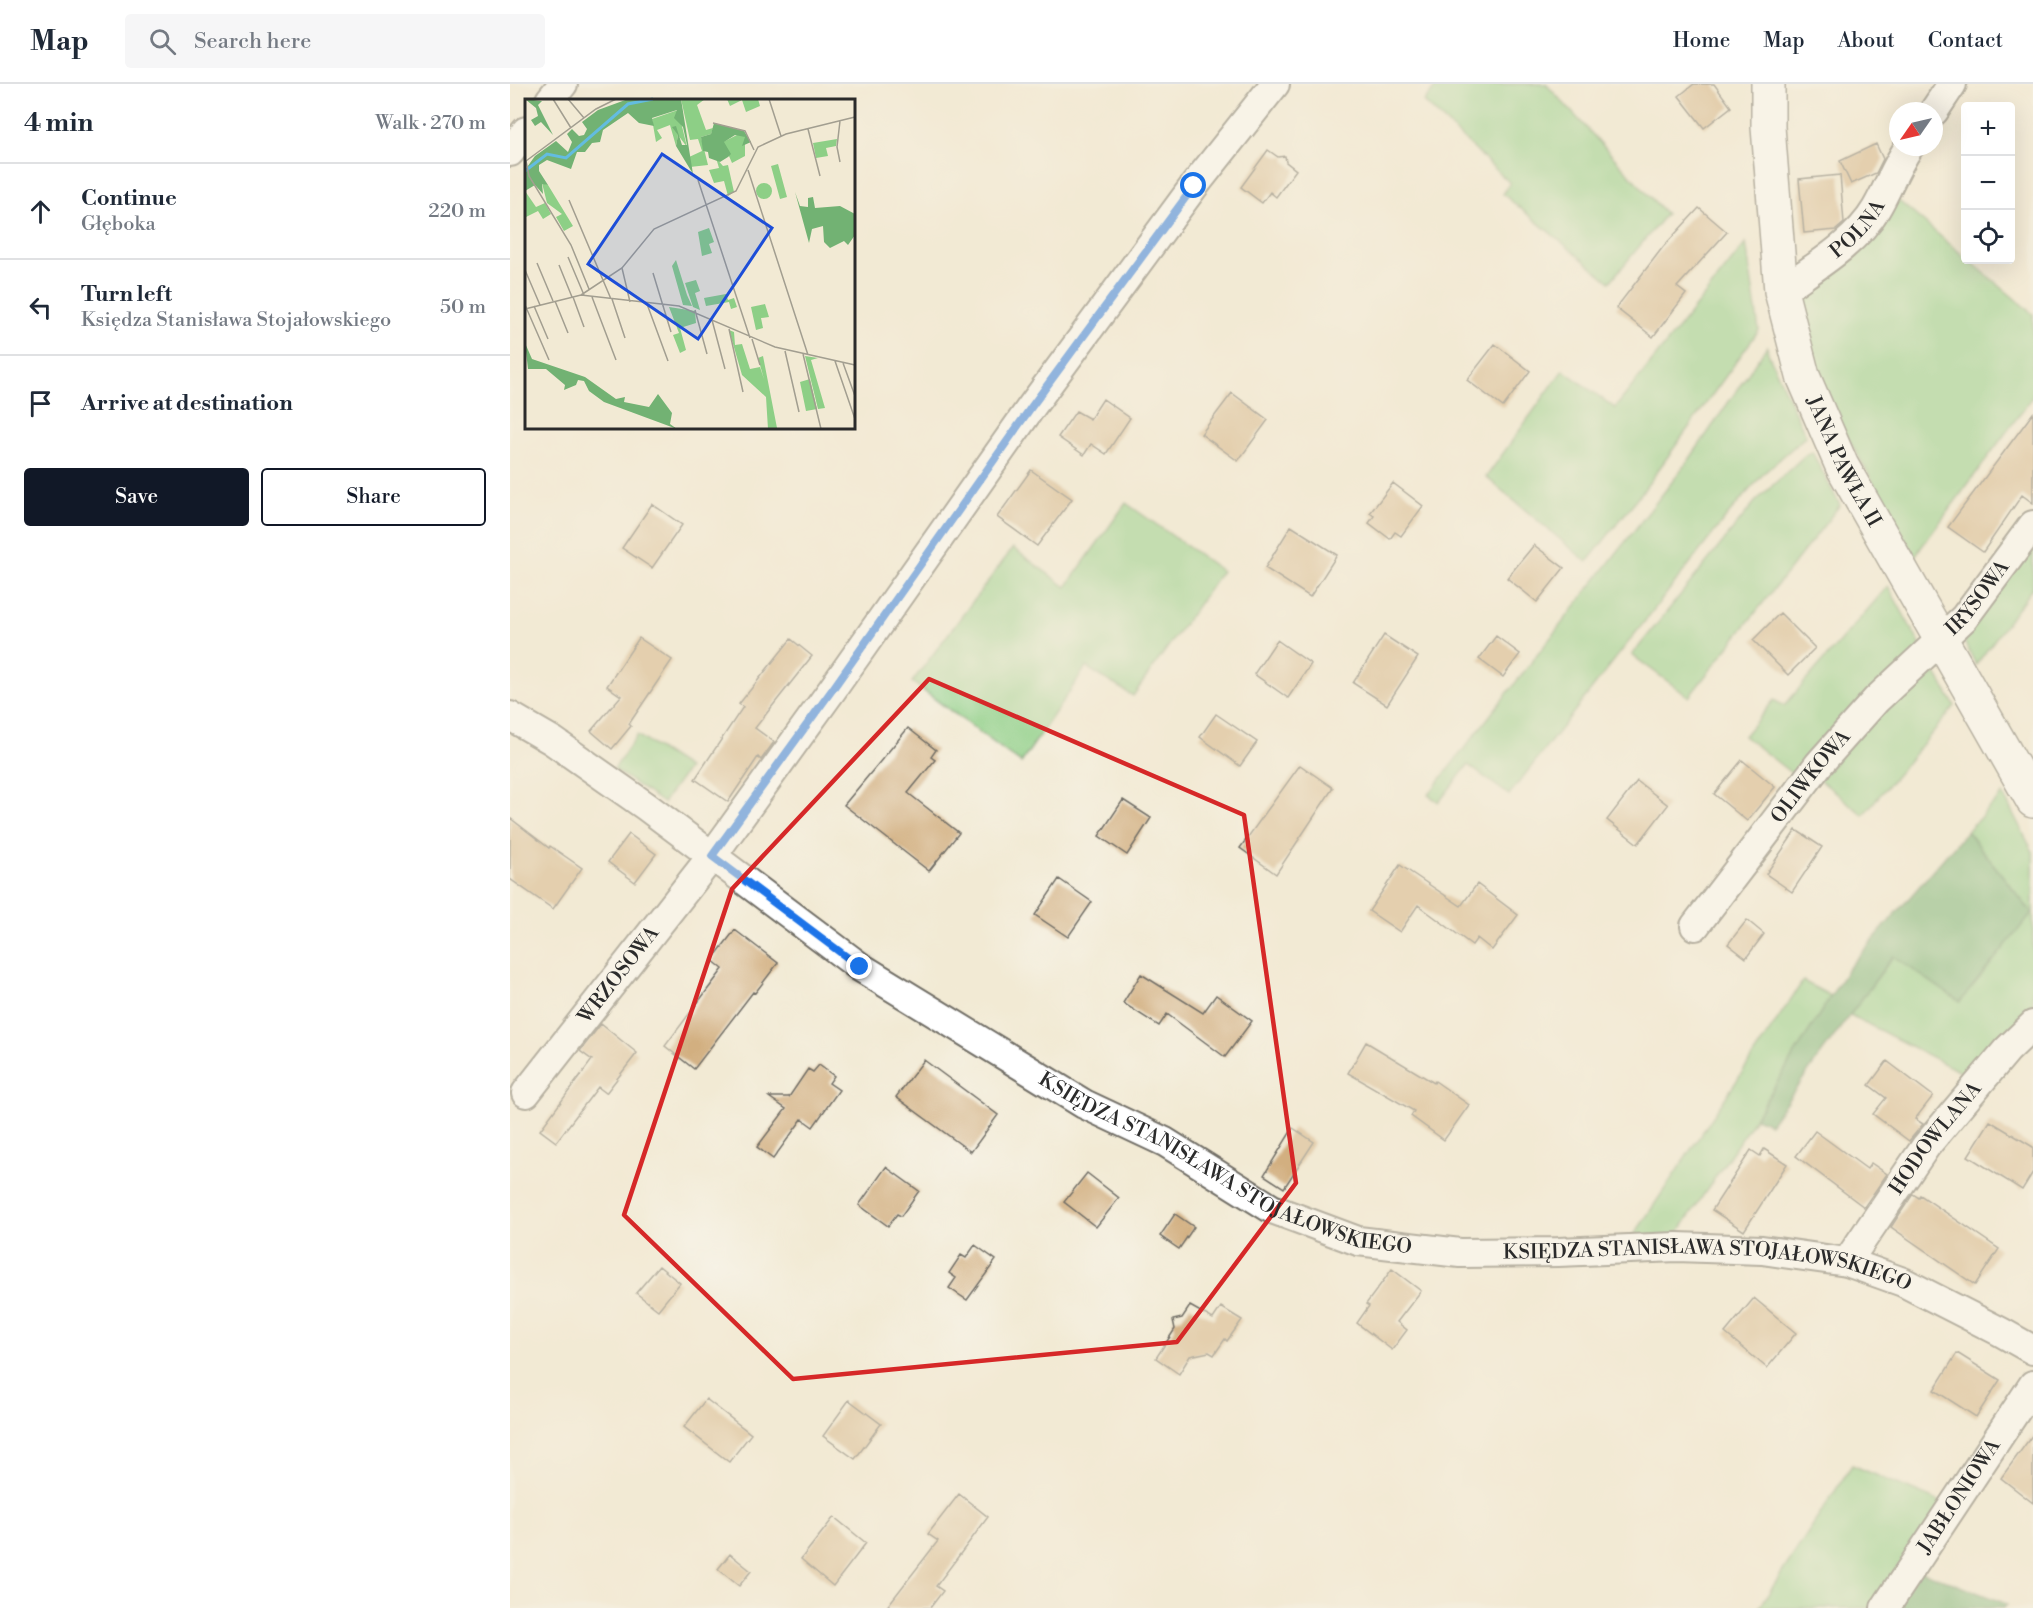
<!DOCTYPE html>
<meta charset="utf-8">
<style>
:root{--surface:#fff;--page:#f6f6f7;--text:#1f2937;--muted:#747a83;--line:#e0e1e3;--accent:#111827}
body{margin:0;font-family:"Libre Bodoni",serif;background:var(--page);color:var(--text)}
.controls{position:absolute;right:18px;top:18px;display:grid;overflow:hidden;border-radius:6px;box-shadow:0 6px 24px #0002}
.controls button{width:54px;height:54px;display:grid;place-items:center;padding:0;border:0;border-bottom:2px solid var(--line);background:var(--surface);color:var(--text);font:30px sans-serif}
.compass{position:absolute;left:1379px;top:18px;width:54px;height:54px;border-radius:50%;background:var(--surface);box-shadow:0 6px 24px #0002;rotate:236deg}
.stop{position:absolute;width:18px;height:18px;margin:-14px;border:4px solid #1a73e8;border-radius:50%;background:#fff}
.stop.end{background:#1a73e8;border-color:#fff;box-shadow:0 2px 6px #0008}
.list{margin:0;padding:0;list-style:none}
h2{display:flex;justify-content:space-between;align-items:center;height:78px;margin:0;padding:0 24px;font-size:26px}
h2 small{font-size:20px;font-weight:400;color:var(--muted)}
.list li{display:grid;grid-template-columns:39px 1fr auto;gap:18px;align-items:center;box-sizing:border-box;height:96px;padding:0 24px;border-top:2px solid var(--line)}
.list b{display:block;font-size:22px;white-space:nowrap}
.list p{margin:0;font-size:20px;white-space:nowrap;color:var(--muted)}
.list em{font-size:20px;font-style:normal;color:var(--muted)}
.actions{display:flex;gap:12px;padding:18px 24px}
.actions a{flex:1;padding:14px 0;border:2px solid var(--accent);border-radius:6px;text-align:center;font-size:21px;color:var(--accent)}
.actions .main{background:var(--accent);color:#fff}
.icon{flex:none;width:33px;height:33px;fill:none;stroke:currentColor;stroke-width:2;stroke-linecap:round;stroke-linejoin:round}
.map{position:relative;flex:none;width:1523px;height:1524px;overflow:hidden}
header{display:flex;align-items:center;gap:36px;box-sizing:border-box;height:84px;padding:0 30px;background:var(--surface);border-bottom:2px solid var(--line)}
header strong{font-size:28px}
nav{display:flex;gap:33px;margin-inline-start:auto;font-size:21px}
.search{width:420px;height:54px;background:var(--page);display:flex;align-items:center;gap:15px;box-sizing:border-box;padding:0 21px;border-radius:6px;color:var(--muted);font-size:22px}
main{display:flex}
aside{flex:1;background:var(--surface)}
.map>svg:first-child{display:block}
.green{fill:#8dcf86;stroke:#5c7d58;stroke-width:1.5}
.forest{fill:#72b273;stroke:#4e6e4f;stroke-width:1.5}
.building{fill:#d2af80}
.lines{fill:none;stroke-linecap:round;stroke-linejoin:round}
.street-casing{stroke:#716e66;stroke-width:32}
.secondary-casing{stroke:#716e66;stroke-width:36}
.street{stroke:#fff;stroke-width:28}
.secondary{stroke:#fff;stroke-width:33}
.route{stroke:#1a73e8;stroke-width:8}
.marked{fill:none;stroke:#d62828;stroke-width:4.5;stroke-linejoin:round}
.labels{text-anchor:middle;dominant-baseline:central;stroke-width:4.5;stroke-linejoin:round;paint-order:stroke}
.street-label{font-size:20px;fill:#2b2b2b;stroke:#f7f3e8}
.inset-river{fill:none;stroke:#63bce0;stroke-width:3}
.inset-road{fill:none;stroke:#a29e90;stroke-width:1.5}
.view{fill:#1d4ed8;fill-opacity:0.15;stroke:#1d4ed8;stroke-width:3}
.inset-edge{fill:none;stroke:#2b2b2b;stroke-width:3}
</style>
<header>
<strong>Map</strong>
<div class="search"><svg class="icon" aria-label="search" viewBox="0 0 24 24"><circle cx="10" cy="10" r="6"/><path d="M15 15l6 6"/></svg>Search here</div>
<nav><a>Home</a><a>Map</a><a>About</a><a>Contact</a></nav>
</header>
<main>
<aside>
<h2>4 min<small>Walk · 270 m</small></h2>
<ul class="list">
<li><svg class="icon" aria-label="ahead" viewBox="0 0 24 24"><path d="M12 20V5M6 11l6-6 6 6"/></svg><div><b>Continue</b><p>Głęboka</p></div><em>220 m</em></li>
<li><svg class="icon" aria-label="left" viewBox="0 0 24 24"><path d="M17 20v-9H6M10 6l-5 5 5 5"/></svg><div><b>Turn left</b><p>Księdza Stanisława Stojałowskiego</p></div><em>50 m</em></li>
<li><svg class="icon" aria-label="arrive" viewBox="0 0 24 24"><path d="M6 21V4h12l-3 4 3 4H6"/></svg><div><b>Arrive at destination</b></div></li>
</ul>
<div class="actions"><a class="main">Save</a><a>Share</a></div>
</aside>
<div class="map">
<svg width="1523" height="1524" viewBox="0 0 1523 1524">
<rect width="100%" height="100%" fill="#f7f3e8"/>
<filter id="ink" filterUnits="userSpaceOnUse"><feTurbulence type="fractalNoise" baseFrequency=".0167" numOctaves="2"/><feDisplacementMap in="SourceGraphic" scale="12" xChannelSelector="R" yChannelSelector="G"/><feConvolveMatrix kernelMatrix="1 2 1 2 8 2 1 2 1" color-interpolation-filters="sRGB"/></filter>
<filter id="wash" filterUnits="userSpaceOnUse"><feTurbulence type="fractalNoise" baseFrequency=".008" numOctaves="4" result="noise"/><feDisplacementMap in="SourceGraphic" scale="24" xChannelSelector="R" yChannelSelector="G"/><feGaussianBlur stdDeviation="1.35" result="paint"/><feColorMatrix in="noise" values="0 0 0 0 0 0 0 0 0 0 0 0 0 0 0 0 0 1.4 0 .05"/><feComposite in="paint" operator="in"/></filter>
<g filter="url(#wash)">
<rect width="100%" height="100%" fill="#f2ead4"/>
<!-- green -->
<path class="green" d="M928,0H1036L1156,130L1100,198L993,110L1000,99L914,18Z
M1384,113L1455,173L1456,176H1459L1523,230V312L1405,472L1314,312L1282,205Z
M1236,159L1249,246L1133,407L1077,478L976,393L1053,286L1105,324Z
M1257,262L1258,269L1296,352L1254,389L1217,432L999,711L958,681L929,718L918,711L1179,376Z
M1302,368L1330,421L1179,613L1122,571L1245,418L1294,372Z
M616,419L712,487L623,612L576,583L511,679L402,598L503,464L556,503Z
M1523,454V503L1466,581L1453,555L1454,544Z
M1378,502L1412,564L1290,696L1234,652L1264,616L1274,622Z
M1418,576L1445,622L1353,731L1309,695Z
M127,651L178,684L153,719L104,685Z
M1493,710L1523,768V932L1462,994L1340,931L1384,871L1522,829L1457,747Z
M1293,897L1321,912L1245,1034L1166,1152L1124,1151Z
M1342,1381L1433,1419L1365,1524H1249Z"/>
<!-- forest -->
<path class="forest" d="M1457,747L1522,829L1450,918L1383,872L1260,1040L1245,1034L1337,886Z
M1407,1485L1497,1520L1494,1524H1382Z"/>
<g id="blocks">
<!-- building -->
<path class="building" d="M1184,0H1204L1221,23L1194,44L1169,12Z
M1366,60L1373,75L1366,89L1341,100L1330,77Z
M758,66L768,73L775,72L776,78L786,86L766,113L760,108L752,119L731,103Z
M1330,91L1334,139L1326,146L1294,149L1289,95Z
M1189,124L1217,148L1167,203L1176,210L1143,253L1106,224L1153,163Z
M985,260L1020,287L993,323L957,296Z
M722,309L758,336L728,377L691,350Z
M593,315L620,334L596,370L581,360L574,371L548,353L566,327L580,335Z
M1523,329V419L1512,411L1473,468L1438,443Z
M521,386L562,415L527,462L487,433Z
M883,399L913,422L891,452L885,448L880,455L859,439L864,432L860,429Z
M142,420L172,441L142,484L112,464Z
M781,442L827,471L800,513L755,484Z
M1024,461L1054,484L1027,518L997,494Z
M1270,529L1305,564L1278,591L1243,556Z
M874,551L908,573L877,621L843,599Z
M986,552L1010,570L993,593L969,575Z
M129,554L162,576L119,640L121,642L102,665L81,647L111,612L97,602Z
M281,555L302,572L245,644L264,658L251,676L248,673L218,718L185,695L233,623L229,620Z
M767,556L801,580L778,614L744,590Z
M706,630L747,658L730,682L690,653Z
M398,644L426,666L421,673L425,676L398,709L449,749L419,787L334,721Z
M1232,676L1265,703L1237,737L1204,710Z
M790,681L823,704L766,790L730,764Z
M1127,697L1158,721L1128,760L1097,736Z
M613,716L641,734L617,771L589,752Z
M0,734L39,764L40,762L72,784L43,825L0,795Z
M1286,746L1312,763L1282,808L1256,790Z
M119,750L146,770L125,798L98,778Z
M890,781L951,822L967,800L1008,831L982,866L967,854L962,861L908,821L890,848L859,827Z
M549,795L582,818L558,853L525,831Z
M1237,836L1254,850L1236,874L1218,860Z
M225,846L268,879L245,909L243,908L184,985L155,962L213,885L202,876Z
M631,890L693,929L706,911L742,937L715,973L657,930L649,942L613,919Z
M91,940L127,969L96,1009L88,1003L46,1058L30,1046L82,976L70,967Z
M856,958L924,999L925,997L959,1021L934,1056L901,1032L904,1027L838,989Z
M414,976L488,1031L461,1068L386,1013Z
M1377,977L1423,1012L1405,1035L1413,1040L1399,1057L1363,1030L1376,1014L1359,1001Z
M309,981L324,992L319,999L329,1006L303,1043L292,1035L263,1075L247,1063L276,1025L259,1013H279L298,985L303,988Z
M1480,1037L1523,1063V1088L1512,1106L1458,1072Z
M783,1044L804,1058L774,1104L754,1091Z
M1305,1047L1357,1085L1361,1079L1377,1090L1354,1123L1286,1072Z
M1254,1065L1277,1080L1234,1147L1202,1126L1241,1066L1250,1072Z
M376,1083L409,1107L391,1132L387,1130L378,1142L349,1121Z
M577,1089L609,1114L586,1143L554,1118Z
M1403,1110L1409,1114L1410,1111L1489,1165L1465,1201L1381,1143Z
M665,1130L684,1143L669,1165L650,1152Z
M465,1161L486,1176L457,1216L439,1204L446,1194L439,1189L451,1171L456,1174Z
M149,1182L170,1199L148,1226L126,1209Z
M882,1185L911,1207L887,1238L897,1246L882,1266L847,1239L859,1222L856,1220Z
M1244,1214L1286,1249L1257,1284L1215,1249Z
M680,1222L703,1235L711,1223L732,1236L717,1257L715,1255L704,1271L699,1268L680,1272L669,1290L646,1274L665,1245L663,1236L672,1234Z
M1447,1269L1490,1296L1466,1333L1424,1306Z
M196,1315L241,1350L219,1378L174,1343Z
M339,1316L371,1340L345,1375L313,1352Z
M1523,1350V1419L1491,1394Z
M449,1410L478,1433L426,1502L433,1507L420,1524H376L428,1457L418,1450Z
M324,1433L356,1459L323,1502L291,1475Z
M220,1470L241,1487L229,1502L208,1485Z"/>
</g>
</g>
<g filter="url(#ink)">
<use href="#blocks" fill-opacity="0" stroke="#716e66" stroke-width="1.5"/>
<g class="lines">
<defs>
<g id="street">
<path d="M40,16L53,0"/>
<path d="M1424,27L1442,0"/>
<path d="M0,68L16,47"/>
<path id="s1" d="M1271,207C1303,184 1346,159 1366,125C1378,105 1385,83 1399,63"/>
<path id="s2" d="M0,632L43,657L137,723L350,883L574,1020L655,1058L762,1125L848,1157L950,1169L1048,1168L1167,1163L1252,1166L1337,1178L1393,1198L1491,1248L1523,1266"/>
<path id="s3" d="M1185,842L1309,680L1366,616L1454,534L1523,441"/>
<path id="s4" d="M16,1009L202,772L322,606L522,322L684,102L765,0"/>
<path id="s5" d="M1337,1178L1416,1062L1497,966L1523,941"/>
<path id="s6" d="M1375,1524L1523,1301"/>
</g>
<g id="secondary">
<path id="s7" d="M1258,0V43L1271,207L1293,292L1332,382L1523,717"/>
</g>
</defs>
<!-- street casing -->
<use href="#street" class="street-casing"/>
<!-- secondary casing -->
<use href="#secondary" class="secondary-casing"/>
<!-- street -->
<use href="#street" class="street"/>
<!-- secondary -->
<use href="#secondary" class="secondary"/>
</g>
</g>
<g class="lines" filter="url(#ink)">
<!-- route -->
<path class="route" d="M350,883L202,772L322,606L522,322L684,102"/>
</g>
<!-- marked area -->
<path d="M0 0H1523V1524H0ZM419,595L734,731L786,1099L667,1258L283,1295L114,1131L222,805Z" fill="#f2ead4" fill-opacity=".55" fill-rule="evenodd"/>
<path class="marked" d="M419,595L734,731L786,1099L667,1258L283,1295L114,1131L222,805Z"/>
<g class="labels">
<!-- street labels -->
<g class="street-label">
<text stroke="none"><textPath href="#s1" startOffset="99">POLNA</textPath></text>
<text stroke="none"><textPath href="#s7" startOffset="390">JANA PAWŁA II</textPath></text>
<text stroke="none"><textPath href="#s3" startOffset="434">IRYSOWA</textPath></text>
<text stroke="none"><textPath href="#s3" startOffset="189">OLIWKOWA</textPath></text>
<text stroke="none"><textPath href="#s4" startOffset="150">WRZOSOWA</textPath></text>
<text stroke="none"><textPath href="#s5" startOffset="152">HODOWLANA</textPath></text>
<text stroke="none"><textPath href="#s2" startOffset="849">KSIĘDZA STANISŁAWA STOJAŁOWSKIEGO</textPath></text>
<text stroke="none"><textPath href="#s2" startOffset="1353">KSIĘDZA STANISŁAWA STOJAŁOWSKIEGO</textPath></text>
<text stroke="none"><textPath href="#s6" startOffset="134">JABŁONIOWA</textPath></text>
</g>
</g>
<!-- overview -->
<g transform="translate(15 15)">
<rect width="330" height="330" fill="#f2ead4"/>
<path d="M156,0H180L172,6L181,31L188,29L186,35L176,38L183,66L165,68L162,59L177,52L173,40L165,41ZM202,0H233L235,7L221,13L217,1L205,7ZM153,11L162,48L153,36L151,47L145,26L132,31L137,39L131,43L127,20ZM216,34L220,38V57L207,64L198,43ZM312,40L311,47L301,49L303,57L291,59L288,44ZM191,59L198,67L203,66L209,93L203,97L199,82L189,84L184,71L194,69ZM253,65L262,98L255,100L246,67ZM231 92a8 8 0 1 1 16 0a8 8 0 1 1-16 0ZM17,84L23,86L48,127L39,132L31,118L37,115L22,104ZM0,92L11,108L20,104L26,115L18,120L13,112L1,118ZM184,129L189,143L184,145L187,154L177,157L173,133ZM151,161L162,196L167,207L158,206L147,167ZM171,181L175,192L170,194L175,211L168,208L160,184ZM201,195L203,201L209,199L212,208L206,210L204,203L181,207L179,199ZM240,205L244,218L236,219L238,229L231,231L226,208ZM144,208L170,212L171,224L155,229L161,251L155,254L148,236L154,234ZM204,231L209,233L210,246L217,245L225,270L235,268L239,280L233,259L238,257L252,329L243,330L241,298L217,276ZM280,257L293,259L286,261L300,309L293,310ZM285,280L292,310L281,312L275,283Z" fill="#8dcf86"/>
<path d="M0,0L17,2L13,6L28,36L16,23L10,27L6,21L13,17L11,9ZM103,0H156L168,75L151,47L153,36L147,28L151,27L157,46H162L158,28L149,19L152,11L127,19L129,27L114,24L103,14L78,31L75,43L67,44L60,53H52L46,70L22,61L14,66V72L23,86L17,85L18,95L10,86L0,92V71L10,57L31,42L43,53L47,43L42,35L47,30L54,37L59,36L62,30L57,23L73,11ZM189,24L219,32L226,43L217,47L220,38L210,36L199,43L206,55L203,58L195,63L184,59L183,53L178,52L176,38L186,35ZM270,93L275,107L283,108V99L288,98L290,109L315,107L330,115V136L323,146L319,142L305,149L299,143L298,127L287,130L284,144ZM0,244L7,260L60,278L91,300L100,298L99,303L124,308L133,295L147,314L145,325L152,330L79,303L64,292L59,282L53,281L51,286L39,291L40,286L21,270H3Z" fill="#72b273"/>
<path class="inset-river" d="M0,72L22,55L41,59L103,5L128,0"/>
<path class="inset-road" d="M28,0L46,29M43,0L59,19M244,0L256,37M188,24L220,32L229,51M283,30L295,77M1,62L4,77L46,146L64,190M1,62L71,10L91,0M315,63L312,48L315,22M223,71L283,256M173,81L225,239M44,101L86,200M43,158L59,196M12,164L28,202M34,166L47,198M97,169L105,203M0,171L15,206M128,174L146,233M56,196L97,169L129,130L211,92L233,48L261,35L330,18M48,198L59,228M67,198L91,261M87,200L100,239M30,202L43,234M122,205L143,262M0,206L24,261M9,207L23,240M0,210L56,196L154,207L250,248L330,266M170,211L182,255M187,221L200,270M204,230L218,293M227,240L235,266M260,252L274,313M278,255L296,330M310,262L330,320M318,264L330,297"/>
<path class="view" d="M137,55L247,129L173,240L63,165Z"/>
<rect width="330" height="330" class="inset-edge"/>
</g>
</svg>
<div class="controls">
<button>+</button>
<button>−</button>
<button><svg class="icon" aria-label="locate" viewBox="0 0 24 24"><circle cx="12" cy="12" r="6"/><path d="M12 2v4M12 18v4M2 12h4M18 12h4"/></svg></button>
</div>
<svg class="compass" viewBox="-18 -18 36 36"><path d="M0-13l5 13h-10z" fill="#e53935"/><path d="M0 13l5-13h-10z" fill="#747a83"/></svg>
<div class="stop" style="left:684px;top:102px"></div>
<div class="stop end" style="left:350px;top:883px"></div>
</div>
</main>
